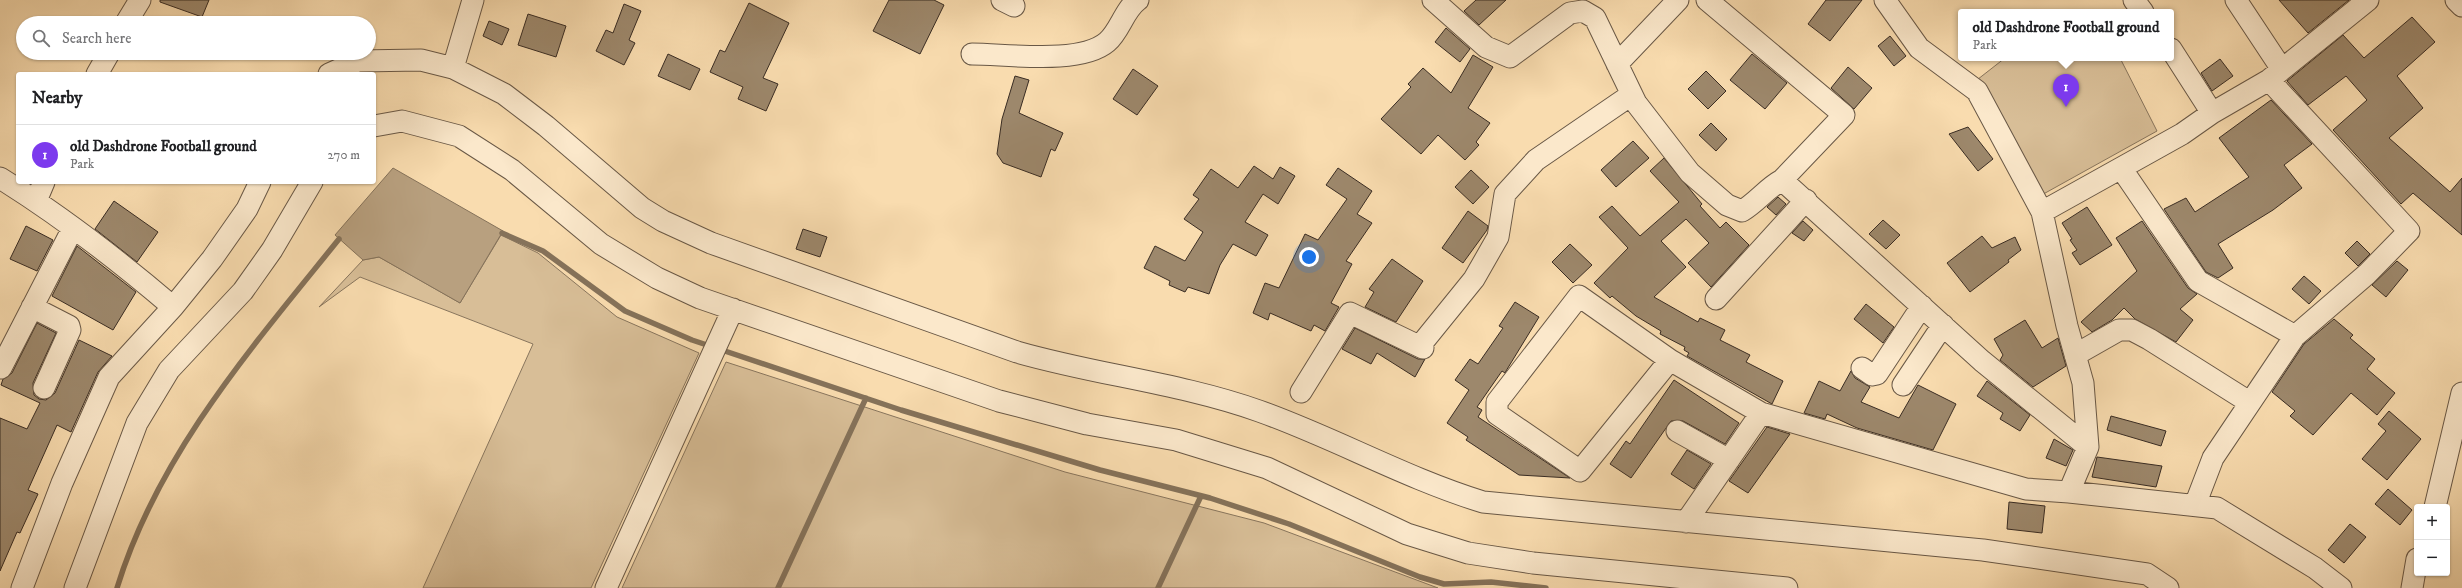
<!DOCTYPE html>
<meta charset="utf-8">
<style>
:root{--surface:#fff;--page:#f2f2f2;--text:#202124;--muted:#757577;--line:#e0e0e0;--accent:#7c3aed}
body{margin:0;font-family:"IM FELL DW Pica",serif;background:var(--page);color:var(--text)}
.controls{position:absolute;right:12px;bottom:12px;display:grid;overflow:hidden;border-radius:4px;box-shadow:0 1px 3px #0004}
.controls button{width:36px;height:36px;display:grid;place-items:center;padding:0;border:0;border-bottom:1px solid var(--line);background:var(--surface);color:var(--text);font:20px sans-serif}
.you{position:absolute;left:1309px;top:257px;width:14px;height:14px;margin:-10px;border:3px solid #fff;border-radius:50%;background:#1a73e8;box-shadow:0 0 0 6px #1a73e833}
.badge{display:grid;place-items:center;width:26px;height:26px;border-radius:50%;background:var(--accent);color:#fff;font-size:13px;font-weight:700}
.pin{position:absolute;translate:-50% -33px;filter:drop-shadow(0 1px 2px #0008)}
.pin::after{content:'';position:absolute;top:21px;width:14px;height:12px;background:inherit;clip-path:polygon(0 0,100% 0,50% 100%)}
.popup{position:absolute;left:1958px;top:9px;width:216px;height:52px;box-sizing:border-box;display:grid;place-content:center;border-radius:4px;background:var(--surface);filter:drop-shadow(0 1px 3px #0005);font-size:13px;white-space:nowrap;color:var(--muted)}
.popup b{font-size:15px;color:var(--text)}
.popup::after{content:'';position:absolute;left:50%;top:100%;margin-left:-8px;border:8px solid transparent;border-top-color:var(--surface)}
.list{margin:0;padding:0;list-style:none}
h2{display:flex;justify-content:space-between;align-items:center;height:52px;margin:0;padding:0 16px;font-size:17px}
h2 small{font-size:13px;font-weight:400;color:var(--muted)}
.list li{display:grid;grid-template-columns:26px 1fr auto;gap:12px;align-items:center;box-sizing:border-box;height:60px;padding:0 16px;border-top:1px solid var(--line)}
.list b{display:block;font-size:15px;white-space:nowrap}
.list p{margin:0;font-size:13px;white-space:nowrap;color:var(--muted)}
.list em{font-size:13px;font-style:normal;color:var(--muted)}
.icon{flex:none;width:22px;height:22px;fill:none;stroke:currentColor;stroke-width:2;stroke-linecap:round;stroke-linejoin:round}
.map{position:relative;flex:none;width:2462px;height:588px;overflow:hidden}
.search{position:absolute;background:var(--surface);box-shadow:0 1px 3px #0004;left:16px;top:16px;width:360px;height:44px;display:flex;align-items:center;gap:10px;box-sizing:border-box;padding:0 14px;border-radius:22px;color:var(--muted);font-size:15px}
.panel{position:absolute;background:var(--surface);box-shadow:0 1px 3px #0004;left:16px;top:72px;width:360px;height:112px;border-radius:4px}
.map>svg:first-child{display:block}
.green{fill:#d8be97;stroke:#88755d}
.water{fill:#b8a07f;stroke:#85725a}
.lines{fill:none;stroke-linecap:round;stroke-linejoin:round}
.stream{stroke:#85725a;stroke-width:5.5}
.building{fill:#9d886c;stroke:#392c23}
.minor-casing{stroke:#695846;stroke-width:23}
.minor{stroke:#fbe8cb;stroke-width:21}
</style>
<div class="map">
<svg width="2462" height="588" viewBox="0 0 2462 588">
<rect width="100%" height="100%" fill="#f9dcaf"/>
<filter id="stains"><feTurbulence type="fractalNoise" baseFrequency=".005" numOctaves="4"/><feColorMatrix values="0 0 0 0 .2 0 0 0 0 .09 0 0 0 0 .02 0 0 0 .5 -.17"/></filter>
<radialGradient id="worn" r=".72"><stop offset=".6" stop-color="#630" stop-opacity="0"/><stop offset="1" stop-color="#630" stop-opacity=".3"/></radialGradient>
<!-- green -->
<path class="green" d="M2005,58H2120L2157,131L2038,197L1973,83Z
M501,235L538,253L617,317L699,353L591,588H423L533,344L360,277L319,307L363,260L379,257L460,303Z
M726,362L1065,472L1264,523L1438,588H622Z"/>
<!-- water -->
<path class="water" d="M393,168L503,231L460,303L379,257L363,260L335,235Z"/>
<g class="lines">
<!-- stream -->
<path class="stream" d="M502,233L543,251L625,311L692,340L901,410L1100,470L1210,498L1289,524L1420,577L1444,584L1491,582L1546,588
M117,588C158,454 253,346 339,239
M778,588L866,398
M1158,588L1201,496"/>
</g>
<!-- building -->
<path class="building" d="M160,0H209L202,17L160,2Z
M889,0H934L944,5L920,54L873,31Z
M1476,0H1506L1479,25L1464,11Z
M1826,0H1862L1830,41L1808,24Z
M2279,0H2349L2308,33Z
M749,3L789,23L763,78L778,84L766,111L738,99L743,87L710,72L720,50L725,52Z
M624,4L641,11L629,40L635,43L624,65L596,51L606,30L613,33Z
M528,14L566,26L556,57L518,45Z
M2412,17L2435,42L2397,76L2423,108L2389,138L2450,192L2462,178V235L2413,193L2401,204L2333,130L2367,100L2346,76L2308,105L2287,81L2343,35L2364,58Z
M489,21L509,29L502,45L483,36Z
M1446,28L1470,49L1460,62L1435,42Z
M1890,36L1906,56L1894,66L1878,46Z
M668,54L700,69L690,90L658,76Z
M1752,54L1787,83L1765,109L1730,80Z
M1473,55L1493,67L1468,108L1490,123L1476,142L1479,145L1465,160L1438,135L1421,154L1381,119L1411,87L1408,84L1423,68L1451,93Z
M2220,59L2233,76L2212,91L2201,73Z
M1848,67L1872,88L1854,109L1831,88Z
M1133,69L1158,86L1137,115L1113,99Z
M1706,71L1726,91L1708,109L1688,89Z
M1015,76L1029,80L1019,113L1063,133L1055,151L1051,149L1041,177L1003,163L997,154L1002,119Z
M2271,100L2312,144L2284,165L2302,188L2273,210L2218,244L2233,268L2218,278L2206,272L2164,209L2186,198L2195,212L2249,177L2219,138Z
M1711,123L1727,139L1716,151L1699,135Z
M1968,127L1993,159L1978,171L1949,134Z
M1633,141L1649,158L1616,187L1601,170Z
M1664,158L1702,204L1700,206L1720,228L1726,222L1749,245L1711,287L1688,263L1709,243L1686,219L1661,241L1686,267L1654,297L1698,322L1700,318L1725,330L1720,340L1750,355L1746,362L1783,381L1772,404L1687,356L1689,353L1684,350L1685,347L1660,334L1661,331L1636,316L1612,296L1610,298L1594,283L1628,248L1599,217L1612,206L1640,236L1679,202L1650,171Z
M1254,166L1273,179L1280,167L1295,176L1278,204L1263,194L1245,222L1268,235L1256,256L1233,244L1220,265L1209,294L1188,287L1185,292L1169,285L1170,281L1144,268L1155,246L1185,261L1203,232L1184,219L1199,199L1193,195L1211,169L1238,188Z
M1338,168L1372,191L1357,214L1372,223L1346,261L1352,264L1331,303L1339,307L1325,331L1314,325L1311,331L1270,313L1268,320L1253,313L1265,283L1279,288L1305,234L1318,240L1347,199L1326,185Z
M1471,170L1489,187L1473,204L1455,187Z
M1778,197L1786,204L1776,215L1767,207Z
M114,201L158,232L137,262L95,229Z
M2087,207L2112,245L2080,265L2072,253L2077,250L2070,240L2072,239L2062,223Z
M1468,211L1488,226L1487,230L1463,263L1442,248Z
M1883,220L1900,235L1886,249L1869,234Z
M1803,221L1813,230L1804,241L1792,233Z
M2142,221L2188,288L2197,294L2180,309L2193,320L2176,342L2135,319L2124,308L2112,320L2092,332L2081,322L2137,271L2116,238Z
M26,226L53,240L37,271L10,259Z
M803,229L827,237L820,257L796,249Z
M1982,236L1992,248L2015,237L2021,250L2008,260L2009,262L1970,292L1947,263Z
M2357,241L2370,254L2358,266L2345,253Z
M1570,244L1592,265L1573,283L1552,262Z
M77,246L136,292L113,330L52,296Z
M1392,259L1423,281L1396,322L1365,307L1374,292L1369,289Z
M2397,261L2408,270L2386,297L2372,285Z
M2304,276L2321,291L2309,304L2292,289Z
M1515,302L1539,317L1506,371L1505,373L1502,371L1477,407L1482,410L1478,417L1570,478L1519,475L1466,440L1468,437L1447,423L1469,390L1455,380L1470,359L1478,364L1503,328L1499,326Z
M1866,304L1894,327L1883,343L1854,319Z
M2334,319L2353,335L2350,338L2375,359L2367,369L2395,393L2377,415L2351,393L2313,435L2290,416L2295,411L2272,392L2304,344Z
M2025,320L2042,348L2058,338L2066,366L2033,387L2000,360L2003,355L1994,339Z
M37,323L56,333L33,383L34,395L39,399L46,400L55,393L79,340L112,356L98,372L71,432L57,425L28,490L38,494L20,533L17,532L0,571V418L27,429L40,403L1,385L3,379L12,373Z
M1355,328L1418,359H1425L1415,377L1377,353L1371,364L1342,349Z
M1851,371L1855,378L1870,387L1861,402L1899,418L1918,385L1956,404L1933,450L1857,428L1827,414L1825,419L1804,413L1819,381L1840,391Z
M1674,380L1739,423L1725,444L1683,421H1671L1631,478L1610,464L1626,441L1630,444Z
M1987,381L2030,415L2020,431L2000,419L2003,413L1977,396Z
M2389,411L2421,439L2387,480L2362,459L2386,431L2378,424Z
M2111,416L2166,431L2161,446L2107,430Z
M1767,427L1790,434L1748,493L1729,481Z
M2054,439L2073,450L2066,466L2046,458Z
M1687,450L1711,464L1694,489L1671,474Z
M2097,457L2162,466L2156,487L2092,477Z
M2388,489L2412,510L2400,525L2375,504Z
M2009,502L2045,506L2042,533L2007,529Z
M2350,524L2366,537L2344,563L2328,550Z"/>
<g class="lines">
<defs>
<path id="minor" d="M1002,0L1014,6
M1433,0L1486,47L1510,57L1570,13L1583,11L1595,18L1636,103L1690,173L1727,205L1742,211C1757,202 1767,188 1782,180L1982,361L2088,447L2069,492L2217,508L2315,568L2341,588
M1707,0L1844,115L1782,180
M1885,0L1919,48L1977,91L2042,212
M2134,0L2143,12
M2236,0L2281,68
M2456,0L2462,6
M126,23L140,0
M2171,49L2212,113
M972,54C1007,54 1080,65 1107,42C1120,31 1124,10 1138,0
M1617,64L1678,0
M453,68L473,0
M97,74L109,53
M329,74L358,61L421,60L453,68L504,94L546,126L642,208L663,221L711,243L1017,352C1097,375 1180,383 1259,411C1335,438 1405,478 1483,502L1983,550L2147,574L2168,588
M374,126L402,121L459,136L512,170L601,244L657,278L700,298L999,401L1087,424L1176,440L1267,468L1407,534L1468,553L1533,563L1787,588
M2121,168L2198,281L2295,336
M0,178C61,216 118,260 173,307
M36,201L44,182
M1716,299L1806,200
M32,307L69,326L70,330L44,388
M2075,355L2119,330H2132L2149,339L2249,402
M1670,360L1580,471L1497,414V402L1579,296L1670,360L1761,413L2026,489L2069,492
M1,368L73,228
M1862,368L1872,375L1877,374L1922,306
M1903,385L1943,325
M1301,392L1350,313L1423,348V342L1474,279L1498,237L1505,194L1536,160L1631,95
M1677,431L1729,460
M2088,447L2083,383L2067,326L2042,212L2182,134L2212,113L2269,80L2368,0
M2195,505L2213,458L2295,336L2367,274L2409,231L2269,80
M2435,507L2462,393
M1686,522L1761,413
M22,588L62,483L109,377L173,307L212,259L247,209L260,182
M75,588L137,423L169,370L243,291L272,250L312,182
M606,588L733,309
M2412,588L2417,559"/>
</defs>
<!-- minor casing -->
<use href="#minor" class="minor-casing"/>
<!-- minor -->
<use href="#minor" class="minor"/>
</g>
<rect width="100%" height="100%" filter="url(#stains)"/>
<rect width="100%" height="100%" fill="url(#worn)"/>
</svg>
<div class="controls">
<button>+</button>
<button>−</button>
</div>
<div class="you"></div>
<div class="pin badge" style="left:2066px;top:107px">1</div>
<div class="popup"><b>old Dashdrone Football ground</b>Park</div>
<div class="search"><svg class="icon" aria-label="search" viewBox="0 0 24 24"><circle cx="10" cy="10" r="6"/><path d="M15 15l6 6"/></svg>Search here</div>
<section class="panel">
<h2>Nearby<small></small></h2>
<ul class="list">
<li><span class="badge">1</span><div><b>old Dashdrone Football ground</b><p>Park</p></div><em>270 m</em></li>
</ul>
</section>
</div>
